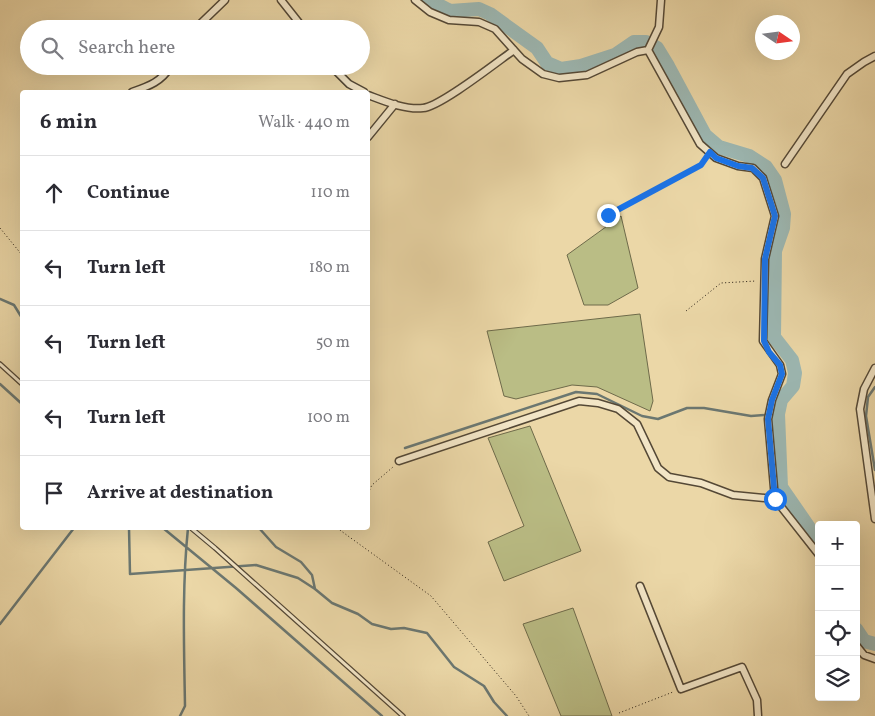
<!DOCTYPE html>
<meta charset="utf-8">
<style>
:root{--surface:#fff;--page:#f7f7f7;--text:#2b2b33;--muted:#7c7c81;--line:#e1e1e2}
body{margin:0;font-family:Vollkorn,serif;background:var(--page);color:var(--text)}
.controls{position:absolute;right:15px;bottom:15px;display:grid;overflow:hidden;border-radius:5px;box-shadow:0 5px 20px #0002}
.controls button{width:45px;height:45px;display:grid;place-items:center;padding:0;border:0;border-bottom:1px solid var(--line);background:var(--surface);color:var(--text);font:25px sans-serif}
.compass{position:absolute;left:755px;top:15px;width:45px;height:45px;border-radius:50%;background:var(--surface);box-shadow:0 5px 20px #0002;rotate:103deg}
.stop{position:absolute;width:15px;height:15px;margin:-11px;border:4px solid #1a73e8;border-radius:50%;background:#fff}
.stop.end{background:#1a73e8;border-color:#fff;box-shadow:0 1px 5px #0008}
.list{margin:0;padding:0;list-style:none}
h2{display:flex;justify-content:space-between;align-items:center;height:65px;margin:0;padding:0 20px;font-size:21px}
h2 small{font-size:16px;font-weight:400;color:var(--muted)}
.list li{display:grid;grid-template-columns:32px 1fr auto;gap:15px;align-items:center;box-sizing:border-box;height:75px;padding:0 20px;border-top:1px solid var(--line)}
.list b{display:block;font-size:19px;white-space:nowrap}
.list em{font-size:16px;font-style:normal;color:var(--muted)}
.icon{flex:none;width:28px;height:28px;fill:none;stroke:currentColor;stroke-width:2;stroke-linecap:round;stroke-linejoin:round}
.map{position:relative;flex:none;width:875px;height:716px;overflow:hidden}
.search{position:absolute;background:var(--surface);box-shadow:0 5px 20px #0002;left:20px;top:20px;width:350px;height:55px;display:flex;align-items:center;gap:12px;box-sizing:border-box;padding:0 18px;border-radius:28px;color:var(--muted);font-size:19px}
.panel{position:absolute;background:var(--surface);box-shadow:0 5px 20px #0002;left:20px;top:90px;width:350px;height:440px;border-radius:5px}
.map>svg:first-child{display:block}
.green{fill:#babd85;stroke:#6e6a4a}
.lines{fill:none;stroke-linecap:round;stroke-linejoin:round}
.stream{stroke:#6b7771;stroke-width:2.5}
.river{stroke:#9cb7b2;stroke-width:14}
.service-casing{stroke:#544836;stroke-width:5.5}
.minor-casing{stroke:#544836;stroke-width:9}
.path{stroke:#211810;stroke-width:1;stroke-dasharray:1 2.5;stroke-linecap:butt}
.service{stroke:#f2e5c6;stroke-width:3}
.minor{stroke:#f2e5c6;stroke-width:6}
.route{stroke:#1a73e8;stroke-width:6}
</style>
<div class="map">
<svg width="875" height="716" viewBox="0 0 875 716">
<rect width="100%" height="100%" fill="#ebd7a7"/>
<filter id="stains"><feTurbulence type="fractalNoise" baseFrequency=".004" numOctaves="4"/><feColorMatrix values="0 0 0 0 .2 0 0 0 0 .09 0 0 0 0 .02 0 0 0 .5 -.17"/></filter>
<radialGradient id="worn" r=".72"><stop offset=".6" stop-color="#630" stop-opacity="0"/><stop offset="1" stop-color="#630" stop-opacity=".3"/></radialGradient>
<!-- green -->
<path class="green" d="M621,216L638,288L608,305H584L567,255Z
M640,314L653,401L650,411L597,387L572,385L516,399L504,396L487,331Z
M530,426L581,551L504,581L488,542L524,526L488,438Z
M573,608L612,716H561L523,624Z"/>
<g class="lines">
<!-- stream -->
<path class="stream" d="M0,299L14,305L22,318
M0,384L22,404
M875,387L868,397L866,416L875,470
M405,448L576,392L597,394L642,416L658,419L687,408H704L751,416L778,414
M129,528L130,574L256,565L298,578L315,589
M163,528L236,588L382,716
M259,528L276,547L301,562L312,575L315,589L332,603L358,614L372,624L391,629L404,628L427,633L454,667L484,686L494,702L507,716
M0,624L74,528
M180,716L185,706C184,647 182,586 188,528"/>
<!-- river -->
<path class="river" d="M429,0L450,11L479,9L490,14L537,48L547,63L561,69L581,66L615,55L634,42H646L657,48L668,66L705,135L719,147L749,156L766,167L775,180L784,214L783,228L775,251L774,337L792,360L795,373L793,386L781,400L778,414L781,487L819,542
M856,629L864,641L875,644"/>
<defs>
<path id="service" d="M0,364L22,384
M191,528L215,548L403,716"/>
<path id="minor" d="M281,0L304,29
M415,0L430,12L449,20L479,22L495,29L522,59L543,74L559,78L587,75L637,52L648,50L700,144L716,158L738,166L753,168L763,178L775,216L765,259L763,341L780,365L782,374L772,400L768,419L775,499L819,555
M195,29L225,0
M648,50L659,27L661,0
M331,66L349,84L364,92
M132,92C149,86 161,82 171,66
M368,95C384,101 405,110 423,108C440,107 497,62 514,50
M368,137L395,104
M785,164L847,74L864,62L875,56
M875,368L864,389L860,409L875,519
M399,461L579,401L598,403L618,409L637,424L658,468L669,477L701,483L733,495L775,499
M640,586L681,689L742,667L757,700L758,716
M856,645L864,655L875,659"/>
</defs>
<!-- service casing -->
<use href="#service" class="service-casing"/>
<!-- minor casing -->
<use href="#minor" class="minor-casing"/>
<!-- path -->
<path class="path" d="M608,215L701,165L705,159
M0,228L22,255
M686,311L721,283L756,281
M368,493L372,485L393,467
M337,528L431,596L516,696L529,716
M619,713L673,692"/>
<!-- service -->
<use href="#service" class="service"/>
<!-- minor -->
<use href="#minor" class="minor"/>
</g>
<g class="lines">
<!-- route -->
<path class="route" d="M608,215L701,165L710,152L716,158L738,166L752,168L763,178L775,216L765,259L764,341L769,352L780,365L782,374L772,400L768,419L775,499"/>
</g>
<rect width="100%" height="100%" filter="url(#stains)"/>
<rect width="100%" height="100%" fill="url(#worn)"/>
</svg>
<div class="controls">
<button>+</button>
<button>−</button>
<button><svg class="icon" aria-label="locate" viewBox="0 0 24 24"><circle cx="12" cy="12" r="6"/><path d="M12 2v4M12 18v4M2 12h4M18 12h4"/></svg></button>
<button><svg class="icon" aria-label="layers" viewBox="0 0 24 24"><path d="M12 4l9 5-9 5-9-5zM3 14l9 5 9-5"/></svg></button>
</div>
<svg class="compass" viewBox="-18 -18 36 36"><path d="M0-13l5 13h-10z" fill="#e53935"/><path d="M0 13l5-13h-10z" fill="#7c7c81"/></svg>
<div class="stop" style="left:775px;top:499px"></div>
<div class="stop end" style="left:608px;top:215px"></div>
<div class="search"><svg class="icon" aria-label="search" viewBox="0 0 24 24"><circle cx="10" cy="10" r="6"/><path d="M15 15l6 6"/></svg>Search here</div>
<section class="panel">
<h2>6 min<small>Walk · 440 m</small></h2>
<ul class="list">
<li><svg class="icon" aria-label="ahead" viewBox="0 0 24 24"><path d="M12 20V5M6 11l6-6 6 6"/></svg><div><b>Continue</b></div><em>110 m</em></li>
<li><svg class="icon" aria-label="left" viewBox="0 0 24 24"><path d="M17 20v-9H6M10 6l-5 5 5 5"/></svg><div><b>Turn left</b></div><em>180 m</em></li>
<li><svg class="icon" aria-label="left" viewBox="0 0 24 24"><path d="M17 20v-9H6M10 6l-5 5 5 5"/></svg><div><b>Turn left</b></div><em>50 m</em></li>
<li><svg class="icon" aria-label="left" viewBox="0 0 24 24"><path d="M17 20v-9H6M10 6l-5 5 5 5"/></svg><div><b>Turn left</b></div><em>100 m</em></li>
<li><svg class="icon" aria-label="arrive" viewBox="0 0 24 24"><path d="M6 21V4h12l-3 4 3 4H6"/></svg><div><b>Arrive at destination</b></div></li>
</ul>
</section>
</div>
